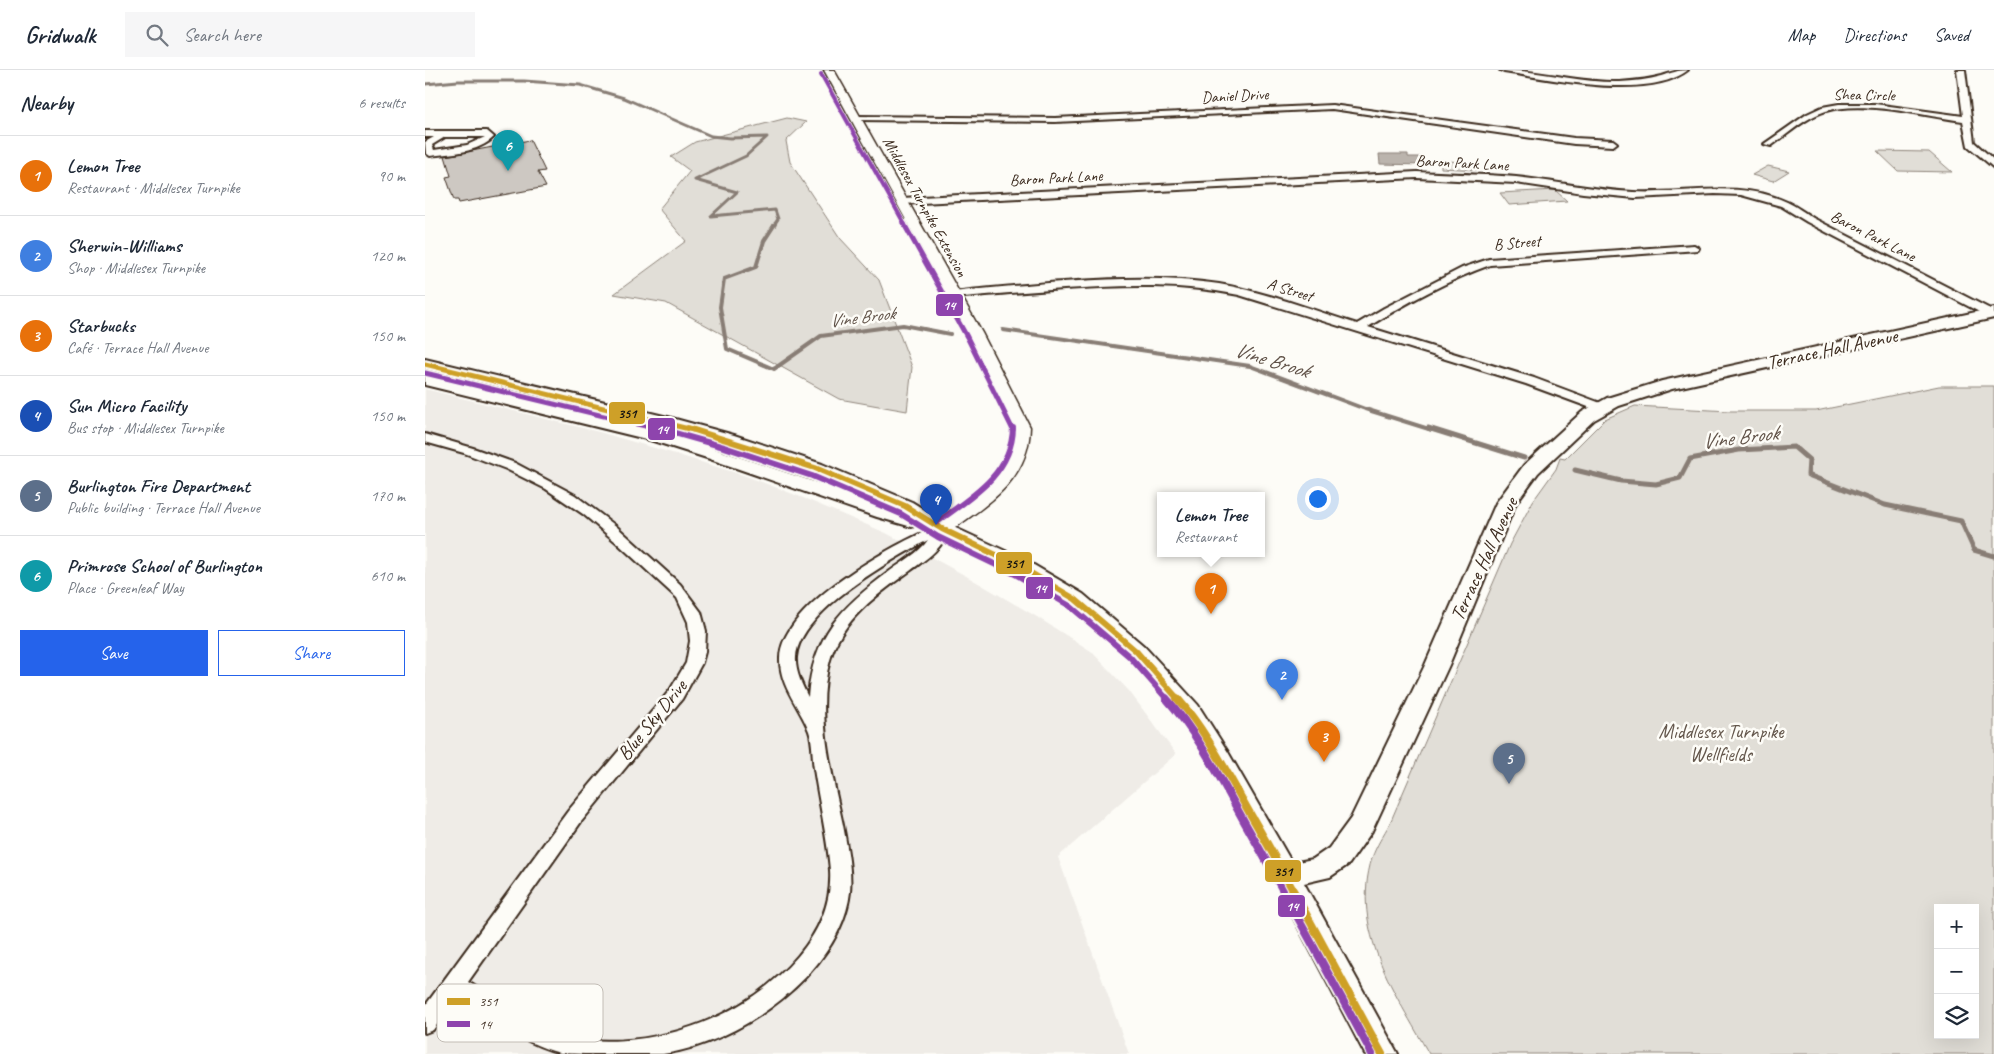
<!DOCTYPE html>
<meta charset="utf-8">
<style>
:root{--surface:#fff;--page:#f6f6f7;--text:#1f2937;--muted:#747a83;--line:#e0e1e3;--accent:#2563eb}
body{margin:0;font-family:Caveat,sans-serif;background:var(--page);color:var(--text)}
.controls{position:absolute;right:15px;bottom:15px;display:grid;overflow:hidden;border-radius:0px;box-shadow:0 5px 20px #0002}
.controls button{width:45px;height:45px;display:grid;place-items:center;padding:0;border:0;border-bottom:1px solid var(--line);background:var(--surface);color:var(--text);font:25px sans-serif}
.you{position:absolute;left:892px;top:428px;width:18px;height:18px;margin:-12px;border:4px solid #fff;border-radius:50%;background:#1a73e8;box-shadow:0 0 0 8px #1a73e833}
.badge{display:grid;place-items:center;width:32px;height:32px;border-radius:50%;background:var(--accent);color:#fff;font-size:16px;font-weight:700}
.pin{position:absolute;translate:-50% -41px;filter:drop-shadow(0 1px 2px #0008)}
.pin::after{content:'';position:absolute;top:26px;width:18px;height:15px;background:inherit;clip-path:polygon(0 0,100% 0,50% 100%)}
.popup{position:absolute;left:732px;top:422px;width:108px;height:65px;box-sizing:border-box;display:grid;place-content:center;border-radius:0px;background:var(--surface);filter:drop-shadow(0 1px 4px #0005);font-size:16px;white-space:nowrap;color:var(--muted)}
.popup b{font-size:19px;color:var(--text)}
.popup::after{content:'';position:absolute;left:50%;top:100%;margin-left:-10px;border:10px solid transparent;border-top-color:var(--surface)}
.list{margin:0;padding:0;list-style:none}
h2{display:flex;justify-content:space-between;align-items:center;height:65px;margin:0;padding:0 20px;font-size:21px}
h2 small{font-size:16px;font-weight:400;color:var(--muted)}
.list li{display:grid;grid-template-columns:32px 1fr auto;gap:15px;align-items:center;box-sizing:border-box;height:80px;padding:0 20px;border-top:1px solid var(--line)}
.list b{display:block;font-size:19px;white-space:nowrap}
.list p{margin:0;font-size:16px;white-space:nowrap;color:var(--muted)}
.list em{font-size:16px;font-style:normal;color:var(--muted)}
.actions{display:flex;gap:10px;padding:15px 20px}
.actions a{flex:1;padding:11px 0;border:1px solid var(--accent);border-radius:0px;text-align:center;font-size:18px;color:var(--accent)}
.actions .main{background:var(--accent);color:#fff}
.icon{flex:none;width:28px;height:28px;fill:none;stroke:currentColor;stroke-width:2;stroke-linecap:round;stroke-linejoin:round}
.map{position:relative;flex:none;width:1569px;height:984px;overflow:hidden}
header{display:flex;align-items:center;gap:30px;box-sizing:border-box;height:70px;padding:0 25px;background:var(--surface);border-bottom:1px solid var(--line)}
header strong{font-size:24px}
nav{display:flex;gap:28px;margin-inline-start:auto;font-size:18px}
.search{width:350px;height:45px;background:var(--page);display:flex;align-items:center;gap:12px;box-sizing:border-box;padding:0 18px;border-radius:0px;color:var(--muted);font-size:19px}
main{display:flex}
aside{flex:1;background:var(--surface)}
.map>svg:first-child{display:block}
.built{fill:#efece7}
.green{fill:#e1ded7;stroke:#8e847a;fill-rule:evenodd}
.water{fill:#bbb4ad;stroke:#887d74}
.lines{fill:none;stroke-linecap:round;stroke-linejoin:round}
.stream-far2{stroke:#887d74;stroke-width:3}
.stream-far1{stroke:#887d74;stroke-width:4}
.stream{stroke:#887d74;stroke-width:5}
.building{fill:#cdc8c2;stroke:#3b2a1e}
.minor-casing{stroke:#3b2a1e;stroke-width:4}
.tertiary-casing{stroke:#3b2a1e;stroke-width:3}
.secondary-casing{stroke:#3b2a1e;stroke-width:4}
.minor{fill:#fdfcf7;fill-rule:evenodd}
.tertiary{fill:#fdfcf7;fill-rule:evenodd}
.secondary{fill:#fdfcf7;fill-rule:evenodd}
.bus-1-far2-casing{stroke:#fdfcf7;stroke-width:8}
.bus-1-far1-casing{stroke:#fdfcf7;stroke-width:10}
.bus-1-casing{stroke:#fdfcf7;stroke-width:12}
.bus-2-far3-casing{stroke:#fdfcf7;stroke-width:5.5}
.bus-2-far2-casing{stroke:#fdfcf7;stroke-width:8}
.bus-2-far1-casing{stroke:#fdfcf7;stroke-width:10}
.bus-2-casing{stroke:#fdfcf7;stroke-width:12}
.bus-1-far2{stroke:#cea028;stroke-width:5}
.bus-1-far1{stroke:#cea028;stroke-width:6}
.bus-1{stroke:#cea028;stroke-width:8}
.bus-2-far3{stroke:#8e44ad;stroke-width:4}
.bus-2-far2{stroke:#8e44ad;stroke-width:5}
.bus-2-far1{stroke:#8e44ad;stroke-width:6}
.bus-2{stroke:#8e44ad;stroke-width:8}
.labels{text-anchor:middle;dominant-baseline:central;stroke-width:5;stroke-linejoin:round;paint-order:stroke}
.far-street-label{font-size:16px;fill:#3b2a1e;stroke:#fdfcf7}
.far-water-label{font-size:18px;font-style:italic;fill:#615349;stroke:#fdfcf7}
.street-label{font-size:20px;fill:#3b2a1e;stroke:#fdfcf7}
.park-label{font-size:20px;fill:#64574c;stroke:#fdfcf7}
.water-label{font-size:21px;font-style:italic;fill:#615349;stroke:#fdfcf7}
.key{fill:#fdfcf7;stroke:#c3bdb6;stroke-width:1}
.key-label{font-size:14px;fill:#3b2a1e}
.line-badge{stroke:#fdfcf7;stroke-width:2}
.badge-label{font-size:14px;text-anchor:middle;font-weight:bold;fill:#fff}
.pale-badge-label{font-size:14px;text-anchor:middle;font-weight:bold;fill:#111}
</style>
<header>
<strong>Gridwalk</strong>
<div class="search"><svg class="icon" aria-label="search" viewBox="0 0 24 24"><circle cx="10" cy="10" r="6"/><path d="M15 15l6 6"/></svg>Search here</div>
<nav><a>Map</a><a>Directions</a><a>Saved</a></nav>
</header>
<main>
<aside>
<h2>Nearby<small>6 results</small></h2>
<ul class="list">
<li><span class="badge" style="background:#e8710a">1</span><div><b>Lemon Tree</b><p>Restaurant · Middlesex Turnpike</p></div><em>90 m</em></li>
<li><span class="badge" style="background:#3f7fe0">2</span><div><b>Sherwin-Williams</b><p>Shop · Middlesex Turnpike</p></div><em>120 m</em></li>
<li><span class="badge" style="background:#e8710a">3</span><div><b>Starbucks</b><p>Café · Terrace Hall Avenue</p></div><em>150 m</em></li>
<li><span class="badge" style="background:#1a4fb4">4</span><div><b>Sun Micro Facility</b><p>Bus stop · Middlesex Turnpike</p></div><em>150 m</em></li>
<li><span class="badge" style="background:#5c6f8a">5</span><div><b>Burlington Fire Department</b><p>Public building · Terrace Hall Avenue</p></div><em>170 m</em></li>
<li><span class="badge" style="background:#0f9aa8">6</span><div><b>Primrose School of Burlington</b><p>Place · Greenleaf Way</p></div><em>610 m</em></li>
</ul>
<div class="actions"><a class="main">Save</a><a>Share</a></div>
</aside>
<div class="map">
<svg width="1569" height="984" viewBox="0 0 1569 984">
<rect width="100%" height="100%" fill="#fdfcf7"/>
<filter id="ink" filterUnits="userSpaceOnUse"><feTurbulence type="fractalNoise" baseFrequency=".02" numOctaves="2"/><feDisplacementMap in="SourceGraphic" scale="10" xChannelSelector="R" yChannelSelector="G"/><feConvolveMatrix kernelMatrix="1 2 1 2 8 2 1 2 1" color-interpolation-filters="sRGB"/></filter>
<g filter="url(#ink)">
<!-- built -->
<path class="built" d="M0,319L174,362L247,383L321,406L381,429L461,463L543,507L612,547L666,581L704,621L751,684L633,787L704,984H0Z"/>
<!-- green -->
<path class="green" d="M362,48L381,52L361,71L365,92L415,168L454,210L487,297L482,341L414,329L241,233L189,224L261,171L234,139L265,101L246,87L270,72Z
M1452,81L1504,82L1527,102L1473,101Z
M1016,90L1052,94V100L1016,98Z
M1343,96L1364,101L1348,111L1327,105Z
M1130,120L1142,131L1084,135L1075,123Z
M1514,316H1569V984H1004C970,923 925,860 947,788C951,776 959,764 965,753L1085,474L1108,431L1131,399L1135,388L1140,389L1180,349L1210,336L1305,341H1391ZM1513,838H1550V965H1513Z"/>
<!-- water -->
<path class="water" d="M954,84H983V87H996L998,95L955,94Z"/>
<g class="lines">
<!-- stream-far2 -->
<path class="stream-far2" d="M0,14L33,11H99L155,15L199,28L286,66L305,68L342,67L321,86L270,110L312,122L286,146L350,140L353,149L349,155"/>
<!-- stream-far1 -->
<path class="stream-far1" d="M350,154L339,171L331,197L299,209L295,237L302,279L349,299L396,266L478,255L525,264
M578,260L825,296L940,339L1007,360"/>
<!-- stream -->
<path class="stream" d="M1003,358L1099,388
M1150,400L1196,411L1231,414L1255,408L1265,389L1314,380L1369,377L1384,390L1383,405L1460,435L1536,451L1549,480L1569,486"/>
</g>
<!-- building -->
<path class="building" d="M105,70L120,101L113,102L121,117L34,133L33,130H29L21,107L26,106L20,86Z"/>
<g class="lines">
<defs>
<path id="minor" d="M1075,0C1115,0 1154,13 1195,12C1209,11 1223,10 1237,6C1246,3 1253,0 1263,0C1224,31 1125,9 1079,2Z
M1532,0H1540L1549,72L1569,90V98L1543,76L1538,51C1499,46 1439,30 1401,41C1381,47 1363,64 1346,76L1339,74L1382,44L1397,37L1414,34H1450L1538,46Z
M907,35L1149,68L1188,70L1192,73L1188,76L1149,74L907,39L630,52L431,50L427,48L431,46L630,48Z
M0,61H62L69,67C53,83 26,83 5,86L1,83L0,72L9,67H0ZM20,67H60L42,75L9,80L7,75Z
M992,102C1025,104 1058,104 1091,107C1130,111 1169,120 1208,122C1260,125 1312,109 1362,132C1371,136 1380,143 1388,148L1569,241V247L1562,246L1382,152L1356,136L1316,125L1290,124L1210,128L1158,123L1091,113L992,108L476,134L471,131L476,128Z
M1269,175L1274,178L1273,180L1065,195C1023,210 981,233 943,257L1109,308L1181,335L1183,338L1181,341L1177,342L1101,314L814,225C756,213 698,215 639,219C602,222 566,224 529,228L524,225L529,222L545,220C624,213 716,202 794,214C841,222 887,240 932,254L959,238L1037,198L1064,189Z
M0,364L48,378L90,393L150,425L191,456L255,514L276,542L281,561L280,582L277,593L257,629L156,752L43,912C79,934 119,966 162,970C240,976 322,946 373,886C394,861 407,833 405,800C402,766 394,732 389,699C387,687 388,672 384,661C375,637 354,616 355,588C356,535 469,474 512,456H522L524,459C521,465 518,473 513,478C505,487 494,494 485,501C453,524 416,550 405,590C390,643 407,703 418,755C422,777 427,800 425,822C416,902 314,974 238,984C221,984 202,984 184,984C169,984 150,984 135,983C97,973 64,948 32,928L8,960L0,963V936L143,741L245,620L261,593L265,571L263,552L252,528L191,472L158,444L121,419L81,399L39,383L0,372ZM503,470C494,483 477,492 465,501C416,537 388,565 383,627C377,615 370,601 371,587C375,541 466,490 503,470Z"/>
<path id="tertiary" d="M399,0H409L557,263L605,357C604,411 562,434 523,463L517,464L511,463L508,459C514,451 524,445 532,440C564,417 587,399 589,357L543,263Z"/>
<path id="secondary" d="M1569,238V248L1247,319L1194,336L1169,350L1113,403L1091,433L1024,595L947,761L924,794L905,807L879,813L973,984H940L850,813L784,694L755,647L703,586L642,534L586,501L510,463L495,454L487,457L452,447L285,389L225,370L0,315V305L238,362L473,440C323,371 160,338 0,299V289L243,347L309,365L397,394L487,432L524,455L602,491L658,524L719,576L773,635L803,682L867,793L888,789L904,778L926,748L1000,595L1071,433L1099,395L1157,342L1182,328L1237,311Z"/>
</defs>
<!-- minor casing -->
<use href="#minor" class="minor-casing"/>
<!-- tertiary casing -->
<use href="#tertiary" class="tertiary-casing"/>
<!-- secondary casing -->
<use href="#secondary" class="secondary-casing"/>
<!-- minor -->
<use href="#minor" class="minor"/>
<!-- tertiary -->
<use href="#tertiary" class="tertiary"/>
<!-- secondary -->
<use href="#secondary" class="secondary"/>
<defs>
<path id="bus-1-far2" d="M0,294L268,360"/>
<path id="bus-1-far1" d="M263,358L390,398L480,436L517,459L594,496L650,529L711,581L753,629"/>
<path id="bus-1" d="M752,628C783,663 804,707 827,747C872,825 914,905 957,984"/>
<path id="bus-2-far3" d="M396,4L480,155"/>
<path id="bus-2-far2" d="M479,154L542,267L588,360
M0,303L237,360"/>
<path id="bus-2-far1" d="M232,358L299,377L387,406L476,444L513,467L590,504L645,536L705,587L742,629
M512,452C545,428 587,404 588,358"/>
<path id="bus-2" d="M741,628C774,665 796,710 820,753C864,830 905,907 947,984"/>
</defs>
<!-- bus-1-far2 casing -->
<use href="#bus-1-far2" class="bus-1-far2-casing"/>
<!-- bus-1-far1 casing -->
<use href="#bus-1-far1" class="bus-1-far1-casing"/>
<!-- bus-1 casing -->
<use href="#bus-1" class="bus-1-casing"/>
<!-- bus-2-far3 casing -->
<use href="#bus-2-far3" class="bus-2-far3-casing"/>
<!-- bus-2-far2 casing -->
<use href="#bus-2-far2" class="bus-2-far2-casing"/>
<!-- bus-2-far1 casing -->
<use href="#bus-2-far1" class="bus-2-far1-casing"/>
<!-- bus-2 casing -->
<use href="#bus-2" class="bus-2-casing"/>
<!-- bus-1-far2 -->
<use href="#bus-1-far2" class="bus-1-far2"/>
<!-- bus-1-far1 -->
<use href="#bus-1-far1" class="bus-1-far1"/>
<!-- bus-1 -->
<use href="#bus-1" class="bus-1"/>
<!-- bus-2-far3 -->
<use href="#bus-2-far3" class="bus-2-far3"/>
<!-- bus-2-far2 -->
<use href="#bus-2-far2" class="bus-2-far2"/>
<!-- bus-2-far1 -->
<use href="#bus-2-far1" class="bus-2-far1"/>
<!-- bus-2 -->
<use href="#bus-2" class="bus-2"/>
</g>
</g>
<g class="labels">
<!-- far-street labels -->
<g class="far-street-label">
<text transform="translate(1439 25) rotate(1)">Shea Circle</text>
<text transform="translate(810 26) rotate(-3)">Daniel Drive</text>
<text transform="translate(1037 93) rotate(3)">Baron Park Lane</text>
<text transform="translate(631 108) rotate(-3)">Baron Park Lane</text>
<text transform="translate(500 137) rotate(61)">Middlesex Turnpike Extension</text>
<text transform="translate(1448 166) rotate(27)">Baron Park Lane</text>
<text transform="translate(1092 173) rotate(-5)">B Street</text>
<text transform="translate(865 220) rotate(17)">A Street</text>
</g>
<!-- far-water labels -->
<g class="far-water-label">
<text transform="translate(437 247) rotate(-7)">Vine Brook</text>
</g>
<!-- street labels -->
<g class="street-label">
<text transform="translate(1407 279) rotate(-12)">Terrace Hall Avenue</text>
<text transform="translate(1059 489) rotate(-65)">Terrace Hall Avenue</text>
<text transform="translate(227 650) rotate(-51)">Blue Sky Drive</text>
</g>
<!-- park labels -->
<g class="park-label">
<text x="1296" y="661">Middlesex Turnpike<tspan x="1296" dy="23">Wellfields</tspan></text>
</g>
<!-- water labels -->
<g class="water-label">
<text transform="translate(847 290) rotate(17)">Vine Brook</text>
<text transform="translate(1315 367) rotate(-7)">Vine Brook</text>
</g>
</g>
<!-- legend -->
<rect x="12" y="914" width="166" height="58" rx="8" class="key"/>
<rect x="22" y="928" width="23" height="7" fill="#cea028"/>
<rect x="22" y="951" width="23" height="6" fill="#8e44ad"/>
<g class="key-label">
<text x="54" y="936">351</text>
<text x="54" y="959">14</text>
</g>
<g class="line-badge">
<rect x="510" y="223" width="29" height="24" rx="5" fill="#8e44ad"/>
<rect x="183" y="331" width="38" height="24" rx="5" fill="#cea028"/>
<rect x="222" y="347" width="29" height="24" rx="5" fill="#8e44ad"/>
<rect x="570" y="481" width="38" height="24" rx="5" fill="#cea028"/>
<rect x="600" y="506" width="29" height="24" rx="5" fill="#8e44ad"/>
<rect x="839" y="789" width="38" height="24" rx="5" fill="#cea028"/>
<rect x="852" y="824" width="29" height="24" rx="5" fill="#8e44ad"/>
</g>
<g class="badge-label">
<text x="524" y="240">14</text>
<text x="237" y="364">14</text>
<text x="615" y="523">14</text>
<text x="867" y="841">14</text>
</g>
<g class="pale-badge-label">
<text x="202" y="348">351</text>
<text x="589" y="498">351</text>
<text x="858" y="806">351</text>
</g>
</svg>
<div class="controls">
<button>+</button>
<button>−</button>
<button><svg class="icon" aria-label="layers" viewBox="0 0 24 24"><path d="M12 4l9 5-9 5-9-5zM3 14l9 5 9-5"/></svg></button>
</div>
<div class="you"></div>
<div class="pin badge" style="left:786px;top:544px;background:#e8710a">1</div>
<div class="popup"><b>Lemon Tree</b>Restaurant</div>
<div class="pin badge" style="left:857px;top:630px;background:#3f7fe0">2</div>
<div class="pin badge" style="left:899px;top:692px;background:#e8710a">3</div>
<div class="pin badge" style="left:511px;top:455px;background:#1a4fb4">4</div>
<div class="pin badge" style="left:1084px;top:714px;background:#5c6f8a">5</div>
<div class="pin badge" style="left:83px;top:101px;background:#0f9aa8">6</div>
</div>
</main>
